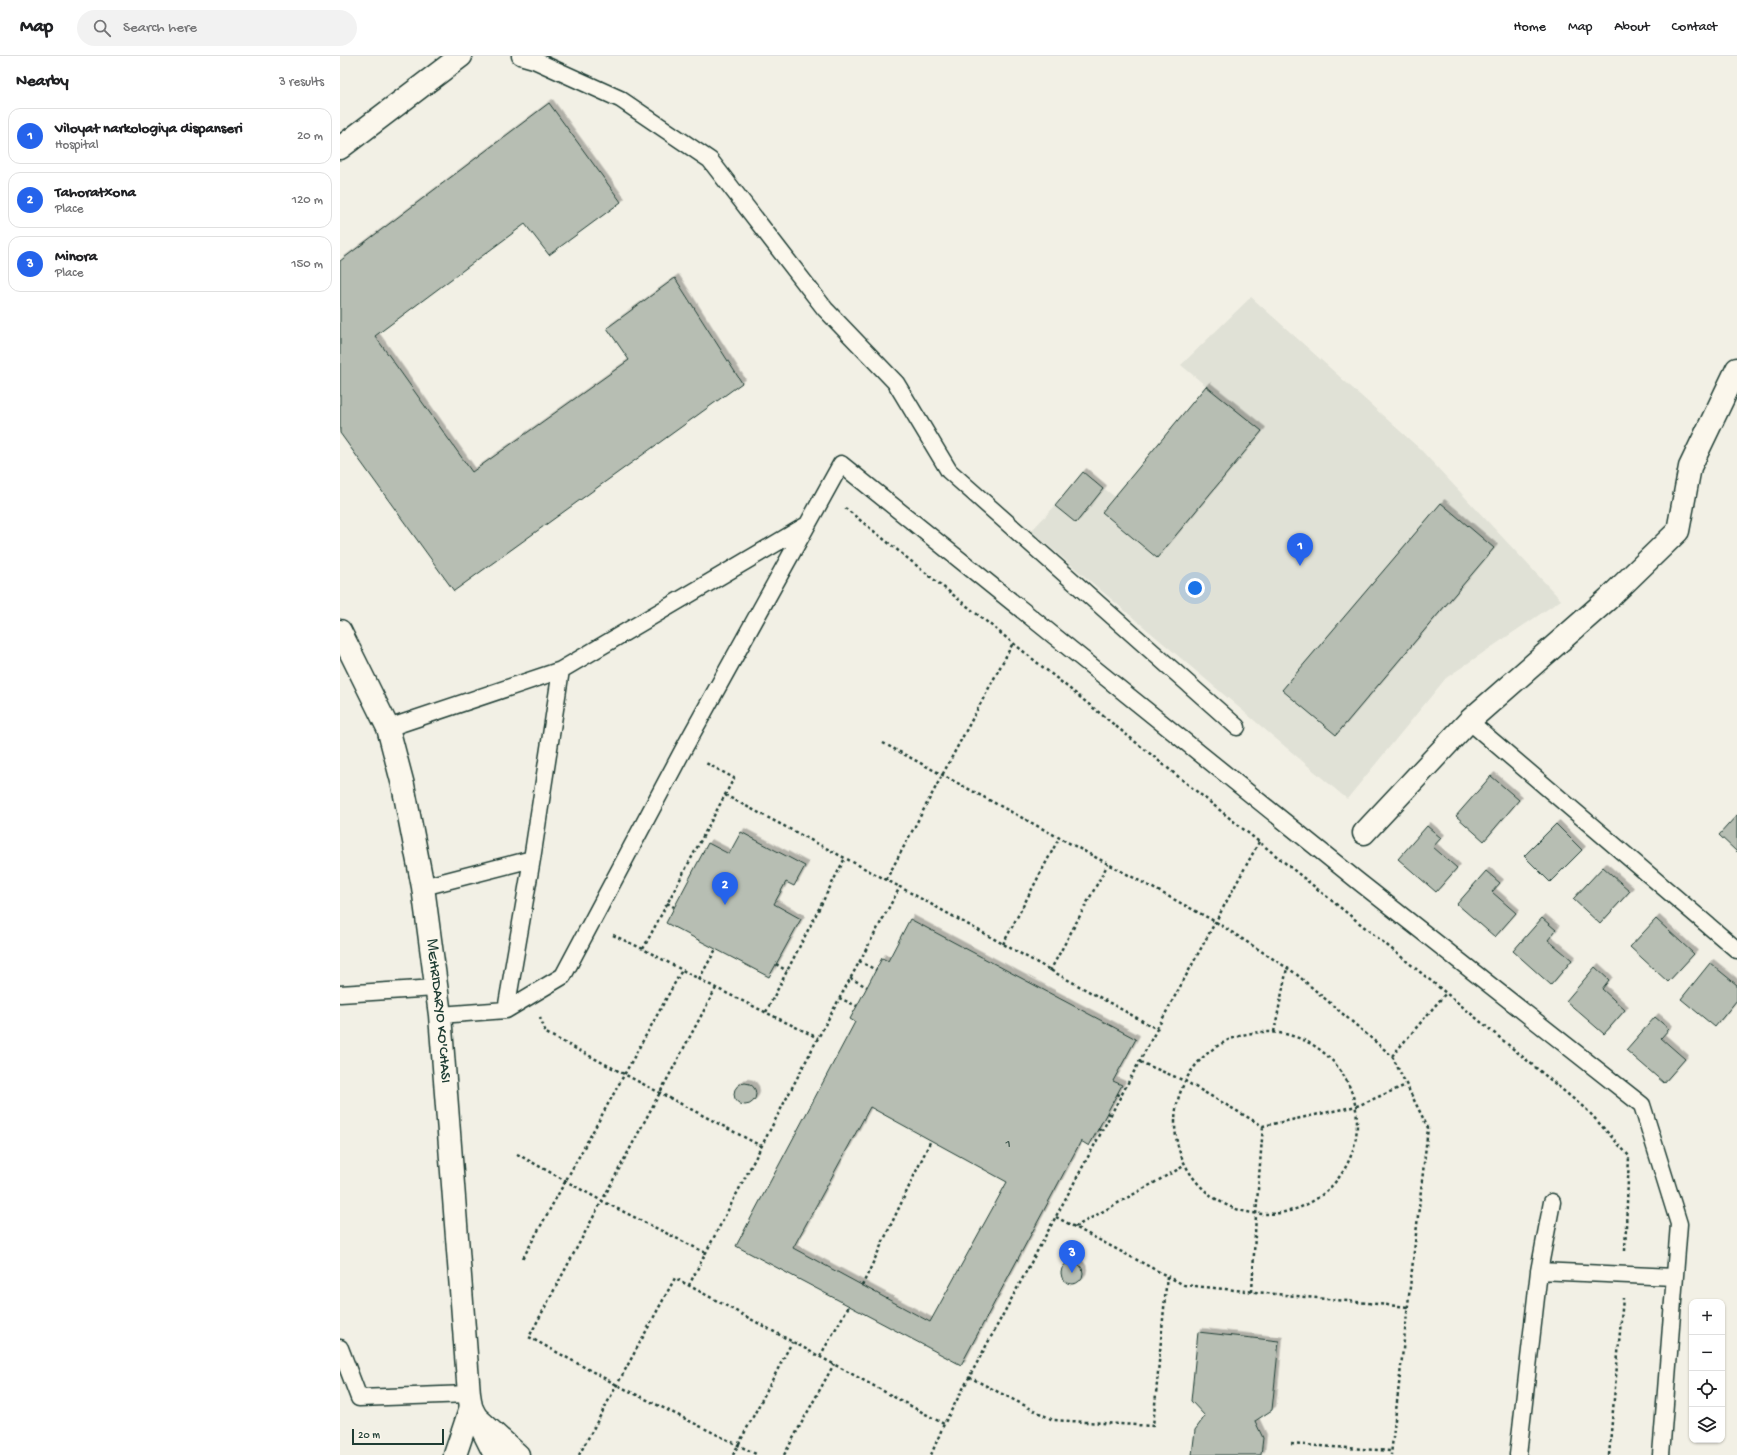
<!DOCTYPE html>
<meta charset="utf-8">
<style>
:root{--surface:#fff;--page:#f2f2f2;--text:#202124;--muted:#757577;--line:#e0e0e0;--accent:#2563eb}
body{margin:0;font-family:"Gochi Hand",sans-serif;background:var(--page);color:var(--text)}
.controls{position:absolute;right:12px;bottom:12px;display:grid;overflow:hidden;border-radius:8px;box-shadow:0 1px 3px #0004}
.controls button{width:36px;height:36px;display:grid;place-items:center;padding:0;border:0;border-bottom:1px solid var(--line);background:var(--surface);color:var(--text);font:20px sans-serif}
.scale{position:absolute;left:12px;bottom:10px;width:92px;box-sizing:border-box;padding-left:4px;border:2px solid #1f3d34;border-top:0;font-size:11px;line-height:14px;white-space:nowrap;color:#1f3d34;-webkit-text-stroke:3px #fbf7ec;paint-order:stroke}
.you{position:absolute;left:855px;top:532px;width:14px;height:14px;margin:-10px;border:3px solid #fff;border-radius:50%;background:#1a73e8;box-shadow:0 0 0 6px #1a73e833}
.badge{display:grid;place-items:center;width:26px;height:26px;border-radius:50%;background:var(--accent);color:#fff;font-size:13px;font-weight:700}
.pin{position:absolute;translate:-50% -33px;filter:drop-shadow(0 1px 2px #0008)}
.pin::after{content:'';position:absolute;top:21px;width:14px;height:12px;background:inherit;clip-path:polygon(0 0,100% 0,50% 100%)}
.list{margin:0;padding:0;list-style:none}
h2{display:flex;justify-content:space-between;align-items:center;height:52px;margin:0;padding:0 16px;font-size:17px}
h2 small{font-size:13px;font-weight:400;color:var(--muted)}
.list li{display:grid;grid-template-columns:26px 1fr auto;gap:12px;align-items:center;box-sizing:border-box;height:56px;margin:0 8px 8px;padding:0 8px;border:1px solid var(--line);border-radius:12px}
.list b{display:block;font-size:15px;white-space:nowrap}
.list p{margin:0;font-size:13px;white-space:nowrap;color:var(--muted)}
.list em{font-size:13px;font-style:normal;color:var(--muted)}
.icon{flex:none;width:22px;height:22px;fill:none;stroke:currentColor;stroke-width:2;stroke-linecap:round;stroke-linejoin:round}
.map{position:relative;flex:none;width:1397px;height:1399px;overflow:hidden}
header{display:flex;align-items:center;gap:24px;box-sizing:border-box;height:56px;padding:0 20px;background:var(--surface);border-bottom:1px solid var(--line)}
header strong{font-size:19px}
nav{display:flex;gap:22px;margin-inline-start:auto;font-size:14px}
.search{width:280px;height:36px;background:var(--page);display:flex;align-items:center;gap:10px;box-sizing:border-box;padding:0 14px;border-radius:22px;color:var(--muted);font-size:15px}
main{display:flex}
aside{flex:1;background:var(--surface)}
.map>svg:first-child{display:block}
.built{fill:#e0e1d6}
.building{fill:#b7beb3;stroke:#1f3d34;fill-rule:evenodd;filter:url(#shadow)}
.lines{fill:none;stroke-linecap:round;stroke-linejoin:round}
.lane-casing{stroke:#1f3d34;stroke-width:19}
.street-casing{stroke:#1f3d34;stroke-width:25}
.secondary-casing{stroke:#1f3d34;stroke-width:25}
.highway-casing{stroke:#1f3d34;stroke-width:25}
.path{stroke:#1f3d34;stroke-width:2.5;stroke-dasharray:3 3;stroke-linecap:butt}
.lane{stroke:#fbf7ec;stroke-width:16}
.street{stroke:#fbf7ec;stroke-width:22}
.secondary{stroke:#fbf7ec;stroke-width:22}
.highway{stroke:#fbf7ec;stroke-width:22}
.labels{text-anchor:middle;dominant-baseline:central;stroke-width:3;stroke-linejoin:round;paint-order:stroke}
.number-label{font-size:13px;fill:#455d54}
.street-label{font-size:15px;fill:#1f3d34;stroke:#fbf7ec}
</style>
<header>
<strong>Map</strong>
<div class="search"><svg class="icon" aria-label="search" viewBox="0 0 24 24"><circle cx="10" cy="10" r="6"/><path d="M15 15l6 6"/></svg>Search here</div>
<nav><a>Home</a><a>Map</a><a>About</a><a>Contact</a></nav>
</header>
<main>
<aside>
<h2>Nearby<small>3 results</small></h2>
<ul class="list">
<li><span class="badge">1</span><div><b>Viloyat narkologiya dispanseri</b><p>Hospital</p></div><em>20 m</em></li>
<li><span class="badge">2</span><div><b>Tahoratxona</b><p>Place</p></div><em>120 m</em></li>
<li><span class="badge">3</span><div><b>Minora</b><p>Place</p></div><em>150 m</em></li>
</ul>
</aside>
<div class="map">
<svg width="1397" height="1399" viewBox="0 0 1397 1399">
<defs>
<filter id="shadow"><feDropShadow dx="3.5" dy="-3.5" stdDeviation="0" flood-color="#0004"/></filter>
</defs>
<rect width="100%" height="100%" fill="#f2f0e5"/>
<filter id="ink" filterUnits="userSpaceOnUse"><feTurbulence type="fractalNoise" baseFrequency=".025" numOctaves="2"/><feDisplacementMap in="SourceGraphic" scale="8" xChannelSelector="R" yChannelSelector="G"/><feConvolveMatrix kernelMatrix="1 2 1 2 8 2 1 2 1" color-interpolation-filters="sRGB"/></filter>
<g filter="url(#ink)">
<!-- built -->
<path class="built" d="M911,241L1080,393L1221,544L1106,622L1007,743L691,475L715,450L743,416L775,441L866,330L841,309Z"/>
<!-- building -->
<path class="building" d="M209,47L281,146L209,199L185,168L35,280L132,416L289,304L267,272L335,222L402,327L114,535L0,377V205Z
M866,330L922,375L817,502L762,456Z
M743,416L763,433L736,467L715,450Z
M1101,447L1154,492L996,679L942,634Z
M1151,720L1179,744L1144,785L1116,760Z
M1397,759V796L1379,779Z
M1216,768L1242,794L1210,826L1184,800Z
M1087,770L1101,782L1093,791L1117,812L1096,836L1058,803Z
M401,776L465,810L454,830L446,826L434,848L461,863L429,921L326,867L368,787L389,798Z
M1263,811L1290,835L1260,868L1233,843Z
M1146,815L1160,827L1152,836L1176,857L1155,881L1117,848Z
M1202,862L1216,874L1208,884L1232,904L1211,929L1173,895Z
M570,863L796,983L773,1025L782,1029L749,1090L741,1085L621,1309L396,1190L515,966L510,963L517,950L542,902L548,905ZM530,1051L667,1126L590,1266L453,1192Z
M1316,863L1354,898L1328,926L1290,891Z
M1370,907L1397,929V944L1375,971L1341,943Z
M1255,911L1269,924L1262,933L1285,954L1264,978L1226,945Z
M1315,961L1329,973L1321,982L1345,1003L1324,1027L1286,994Z
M394 1038a11 11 0 1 1 22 0a11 11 0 1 1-22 0Z
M721 1217a11 11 0 1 1 22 0a11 11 0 1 1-22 0Z
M858,1276L939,1285L932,1354L915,1365L923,1382L921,1399H852L855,1374L865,1360L851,1345Z"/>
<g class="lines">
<defs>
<path id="lane" d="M180,0L194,4L280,43L370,104L485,253L556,327L609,415L897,671
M1129,665L1397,894
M48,672L221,614
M83,831L192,803
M0,938L96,932
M166,954L192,803L221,614L467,469
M100,959L166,954L223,920L343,694L501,408L1018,825L1302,1049L1339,1168L1321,1399
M1199,1215L1334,1221
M0,1292L19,1342L129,1338
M1178,1399L1199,1215L1212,1146"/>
<path id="street" d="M0,92L121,0
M1024,777L1129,665L1268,543L1338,475L1350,411L1397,313"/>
<g id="secondary">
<path id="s1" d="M0,575L48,672L63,729L83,831L100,959L129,1338L131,1351L155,1399"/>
<path d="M115,1399L131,1351"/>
</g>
<path id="highway" d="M136,1361L178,1399"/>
</defs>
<!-- lane casing -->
<use href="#lane" class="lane-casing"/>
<!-- street casing -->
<use href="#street" class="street-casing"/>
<!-- secondary casing -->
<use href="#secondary" class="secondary-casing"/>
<!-- highway casing -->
<use href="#highway" class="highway-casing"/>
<!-- path -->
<path class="path" d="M505,452L673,587L1106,937L1248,1055L1289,1100L1285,1195
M543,687L876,866L955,917L1052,1000L1088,1072L1051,1399
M385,739L560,831
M546,824L673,587
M327,847L334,851
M273,879L303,893L376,932L478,982
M663,888L719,782
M303,893L394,722L364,706
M519,905L536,914
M436,908L447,915
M710,915L768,808
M510,922L527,931
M359,923L376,893
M376,932L189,1281L277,1329L418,1399
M499,942L517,950
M426,956L505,802
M200,961L206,977L421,1090
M817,973L919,786
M835 1067a91 91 0 1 1 182 0a91 91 0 1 1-182 0Z
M934,976L947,912
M1052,1000L1106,937
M800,1006L845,1025L923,1070L1017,1050L1066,1029
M777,1038L782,1040
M767,1057L771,1059
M758,1073L763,1075
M177,1098L262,1145L366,1197
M716,1161L844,1229L1068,1251
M735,1171L844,1110
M183,1202L342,914
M522,1230L591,1084
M912,1236L916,1159L923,1070
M480,1300L509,1250
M629,1321L713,1364L813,1370L827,1220
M951,1388L1051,1395
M239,1399L335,1222L604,1368L817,973L560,831L478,982L349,1229
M393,1399L452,1286
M444,1399L494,1308
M591,1399L604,1368
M1269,1399L1283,1242"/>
<!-- lane -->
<use href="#lane" class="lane"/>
<!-- street -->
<use href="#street" class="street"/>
<!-- secondary -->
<use href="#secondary" class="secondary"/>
<!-- highway -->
<use href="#highway" class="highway"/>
</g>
</g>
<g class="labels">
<!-- number labels -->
<g class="number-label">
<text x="668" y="1088">1</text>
</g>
<!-- street labels -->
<g class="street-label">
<text stroke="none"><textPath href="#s1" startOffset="396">МEHRIDARYO KO'CHASI</textPath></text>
</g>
</g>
</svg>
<div class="controls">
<button>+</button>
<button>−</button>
<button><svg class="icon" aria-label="locate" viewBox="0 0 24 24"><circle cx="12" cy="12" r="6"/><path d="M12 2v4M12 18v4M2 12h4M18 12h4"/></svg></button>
<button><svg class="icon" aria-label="layers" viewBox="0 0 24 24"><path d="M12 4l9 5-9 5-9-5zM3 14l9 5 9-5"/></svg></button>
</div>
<div class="scale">20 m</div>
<div class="you"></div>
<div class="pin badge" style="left:960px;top:510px">1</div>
<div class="pin badge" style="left:385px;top:849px">2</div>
<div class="pin badge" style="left:732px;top:1217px">3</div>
</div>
</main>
